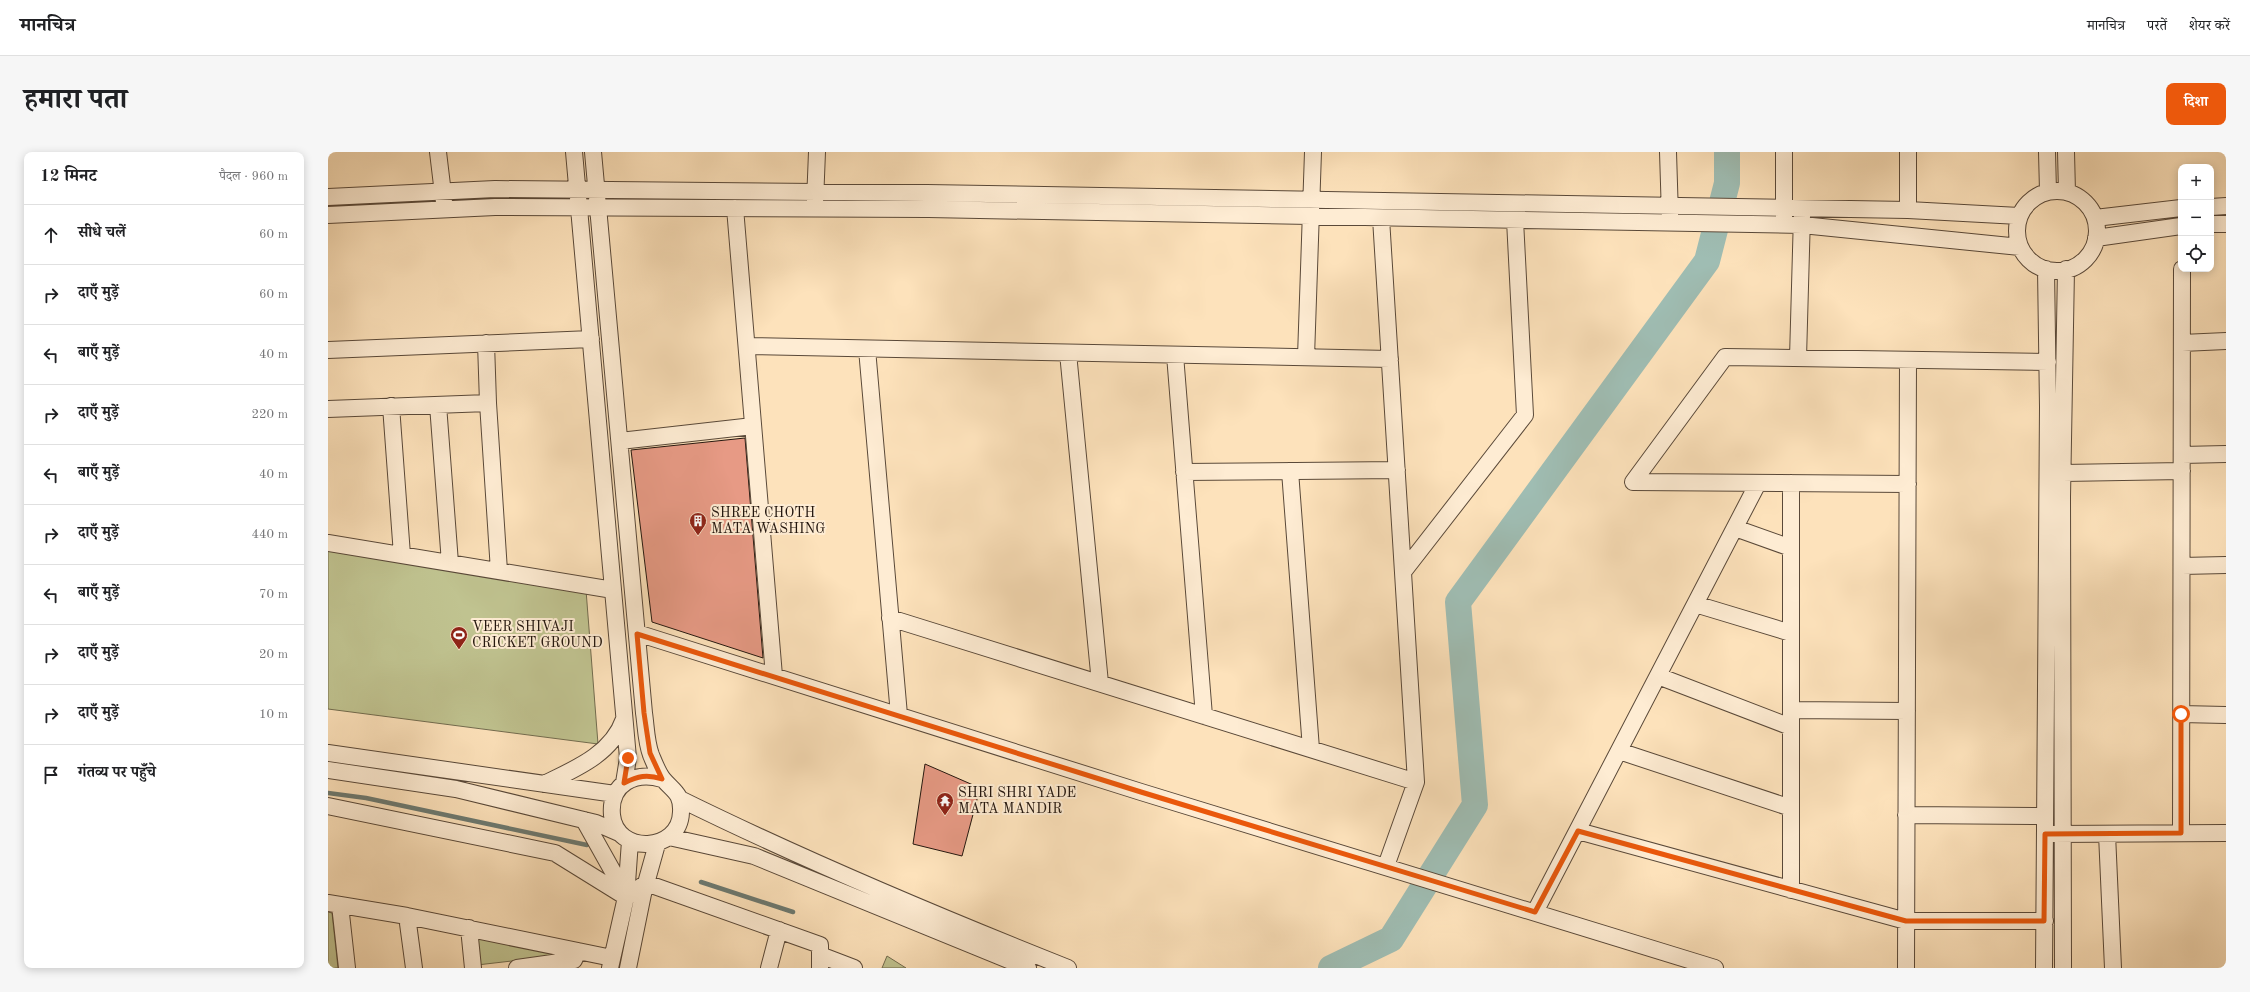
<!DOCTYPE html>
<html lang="hi">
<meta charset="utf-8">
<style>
:root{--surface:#fff;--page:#f6f6f6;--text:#202124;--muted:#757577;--line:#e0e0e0;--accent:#ea580c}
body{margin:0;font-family:"Old Standard TT","Noto Serif Devanagari",serif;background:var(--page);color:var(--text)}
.controls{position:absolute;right:12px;top:12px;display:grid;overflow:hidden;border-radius:8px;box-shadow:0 2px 10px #0003}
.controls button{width:36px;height:36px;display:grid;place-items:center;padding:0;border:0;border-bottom:1px solid var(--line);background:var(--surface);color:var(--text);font:20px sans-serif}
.stop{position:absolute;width:12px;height:12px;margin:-9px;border:3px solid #ea580c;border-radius:50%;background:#fff}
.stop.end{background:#ea580c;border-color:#fff;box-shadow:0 1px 4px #0008}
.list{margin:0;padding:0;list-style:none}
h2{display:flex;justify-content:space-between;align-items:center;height:52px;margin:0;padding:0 16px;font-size:17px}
h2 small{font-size:13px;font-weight:400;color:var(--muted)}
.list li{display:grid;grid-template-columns:26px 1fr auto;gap:12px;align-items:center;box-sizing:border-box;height:60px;padding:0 16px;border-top:1px solid var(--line)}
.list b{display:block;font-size:15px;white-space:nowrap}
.list em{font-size:13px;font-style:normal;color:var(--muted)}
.icon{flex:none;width:22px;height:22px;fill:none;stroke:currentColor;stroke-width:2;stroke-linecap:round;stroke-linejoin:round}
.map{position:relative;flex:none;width:1898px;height:816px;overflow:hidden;border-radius:8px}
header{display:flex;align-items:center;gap:24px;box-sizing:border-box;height:56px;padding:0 20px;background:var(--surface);border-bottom:1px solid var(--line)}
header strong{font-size:19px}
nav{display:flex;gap:22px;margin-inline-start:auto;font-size:14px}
.intro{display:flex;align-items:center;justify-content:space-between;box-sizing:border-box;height:96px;padding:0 24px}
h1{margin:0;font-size:28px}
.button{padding:10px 18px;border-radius:8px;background:var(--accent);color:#fff;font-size:14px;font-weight:700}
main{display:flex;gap:24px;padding:0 24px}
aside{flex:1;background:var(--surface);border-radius:8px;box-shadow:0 2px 10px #0003}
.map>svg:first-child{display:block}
.green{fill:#c0c390;stroke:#726c4f}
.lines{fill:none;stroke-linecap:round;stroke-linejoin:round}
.stream{stroke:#6d7a71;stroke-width:4.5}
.river{stroke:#9fbdb3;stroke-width:26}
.building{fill:#e79a85;stroke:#23160e}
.minor-casing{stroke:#5a4939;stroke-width:18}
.minor{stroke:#feecd3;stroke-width:16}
.route{stroke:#ea580c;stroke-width:5}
.labels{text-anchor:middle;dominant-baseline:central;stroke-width:4;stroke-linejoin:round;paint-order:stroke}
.poi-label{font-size:14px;fill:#23160e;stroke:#feecd3;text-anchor:start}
</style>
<header>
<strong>मानचित्र</strong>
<nav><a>मानचित्र</a><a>परतें</a><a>शेयर करें</a></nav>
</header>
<div class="intro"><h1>हमारा पता</h1><a class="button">दिशा</a></div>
<main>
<aside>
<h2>12 मिनट<small>पैदल · 960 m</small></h2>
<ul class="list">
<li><svg class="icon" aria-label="ahead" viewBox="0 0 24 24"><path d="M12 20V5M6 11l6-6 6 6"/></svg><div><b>सीधे चलें</b></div><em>60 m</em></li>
<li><svg class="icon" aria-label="right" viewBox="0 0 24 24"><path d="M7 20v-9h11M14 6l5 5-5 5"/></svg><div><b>दाएँ मुड़ें</b></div><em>60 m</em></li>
<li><svg class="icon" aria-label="left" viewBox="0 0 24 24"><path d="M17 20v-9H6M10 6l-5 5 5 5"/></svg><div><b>बाएँ मुड़ें</b></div><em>40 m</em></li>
<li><svg class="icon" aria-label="right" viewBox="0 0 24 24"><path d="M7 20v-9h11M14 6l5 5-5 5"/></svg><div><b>दाएँ मुड़ें</b></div><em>220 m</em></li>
<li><svg class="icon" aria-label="left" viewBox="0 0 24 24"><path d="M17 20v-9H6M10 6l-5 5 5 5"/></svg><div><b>बाएँ मुड़ें</b></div><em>40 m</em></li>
<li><svg class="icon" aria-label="right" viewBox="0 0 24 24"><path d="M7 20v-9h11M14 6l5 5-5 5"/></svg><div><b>दाएँ मुड़ें</b></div><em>440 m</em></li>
<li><svg class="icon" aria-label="left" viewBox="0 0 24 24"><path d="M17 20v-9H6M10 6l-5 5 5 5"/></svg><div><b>बाएँ मुड़ें</b></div><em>70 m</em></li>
<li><svg class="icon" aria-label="right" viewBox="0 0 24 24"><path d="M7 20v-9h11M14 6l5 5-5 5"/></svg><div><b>दाएँ मुड़ें</b></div><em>20 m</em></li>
<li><svg class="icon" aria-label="right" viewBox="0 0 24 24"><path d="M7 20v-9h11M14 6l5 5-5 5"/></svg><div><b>दाएँ मुड़ें</b></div><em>10 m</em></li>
<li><svg class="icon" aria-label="arrive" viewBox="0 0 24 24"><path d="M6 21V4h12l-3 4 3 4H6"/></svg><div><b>गंतव्य पर पहुँचे</b></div></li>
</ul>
</aside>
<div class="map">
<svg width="1898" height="816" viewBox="0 0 1898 816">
<rect width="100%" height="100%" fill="#fde2bb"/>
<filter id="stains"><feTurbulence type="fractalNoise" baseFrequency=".005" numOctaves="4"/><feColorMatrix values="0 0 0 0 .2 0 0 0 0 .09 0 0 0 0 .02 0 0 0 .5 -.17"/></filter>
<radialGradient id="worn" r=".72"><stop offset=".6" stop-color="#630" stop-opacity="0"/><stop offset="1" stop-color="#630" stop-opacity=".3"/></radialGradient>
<!-- green -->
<path class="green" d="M0,398L258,438L270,592L0,557Z
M0,760L4,761L10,816H0Z
M149,786L236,803L149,813Z
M559,804L578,816H554Z"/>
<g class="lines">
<!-- stream -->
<path class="stream" d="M0,641L38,646L259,693
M373,730L465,760"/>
<!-- river -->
<path class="river" d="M1003,816L1063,787L1147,653L1130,450L1379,109L1399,31V0"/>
</g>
<!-- building -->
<path class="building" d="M417,286L435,506L324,470L303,298Z
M597,612L652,636L634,704L585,692Z"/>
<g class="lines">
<defs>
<path id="minor" d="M110,0L116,50
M246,0L300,606L296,631
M265,0L316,561C318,574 318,590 323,603C326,610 330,621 335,627C345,639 354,641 353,660C352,701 288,703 284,663C281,631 308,619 334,627
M1340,0L1342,64
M1719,0L1720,39
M1738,0L1739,40
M1689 79a40 40 0 1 1 80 0a40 40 0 1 1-80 0Z
M0,45L167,37L599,41L1580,58L1691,64
M487,50L489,0
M1883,55L1898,54
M407,56L446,524
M1580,58V0
M0,63L167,55L600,57L1474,73L1692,95
M1053,66L1088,630L1058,714
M1456,66V0
M1767,66L1853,56
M1883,72H1898
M1768,86L1853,74
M158,191L160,251
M1854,191L1898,189
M419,194L1062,207
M539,197L571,563
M0,198L263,187
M740,201L772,531
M847,203L876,564
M978,205L985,0
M1470,206L1474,63
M110,253L122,411
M63,254L74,403
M0,257L160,251L171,419
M292,289L425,274
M1854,303L1898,302
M962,319L983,597
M856,320L1069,318
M1735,321L1854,319
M1305,330L1397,205L1720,210
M1305,330L1580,332
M1407,376L1463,396
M0,391L285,438
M1854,414L1898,413
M1075,420L1197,263L1187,68
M1367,452L1463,481
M562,466L1088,630
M309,481L813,640L1387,816
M1330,524L1463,575
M1463,558L1579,559
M1853,562L1898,563
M1291,599L1463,656
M0,601L287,642
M0,618L128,637L268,671L291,681
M216,632C247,617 284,602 296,567
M352,647C478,709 609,764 740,816
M0,654L227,701L298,745
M1578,663L1717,664
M256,668L298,743
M1250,679L1578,769H1717
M1853,681L1854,117
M1724,682L1898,681
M1779,682L1785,816
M341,685L426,704L700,816
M1463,738V331
M298,745L318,731L492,793V816
M0,751L79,764L284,806
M12,753L19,816
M1207,760L1430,331
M79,764L86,816
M141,776L145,816
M492,803L526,816
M189,816L246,808L250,799
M282,816L298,745L302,689
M300,816L315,742L329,692
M441,816L451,778
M1578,816L1580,208
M1716,816L1720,255L1718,117
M1735,816L1734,345L1738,117"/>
</defs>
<!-- minor casing -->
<use href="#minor" class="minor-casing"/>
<!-- minor -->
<use href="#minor" class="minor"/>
</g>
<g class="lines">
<!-- route -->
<path class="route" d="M300,606L296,631C310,624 319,622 334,627L322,601L316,561L309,482L813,640L1207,760L1250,679L1578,769H1716L1717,682L1853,681V562"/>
</g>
<!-- icons -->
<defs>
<symbol id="building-pin" viewBox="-11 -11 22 30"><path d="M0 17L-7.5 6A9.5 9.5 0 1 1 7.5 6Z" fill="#8f2418" stroke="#feecd3"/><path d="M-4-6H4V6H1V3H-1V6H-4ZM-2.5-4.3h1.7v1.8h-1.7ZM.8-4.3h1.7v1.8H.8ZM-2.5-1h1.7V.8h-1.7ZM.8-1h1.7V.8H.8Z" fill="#fff"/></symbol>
<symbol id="stadium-pin" viewBox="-11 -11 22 30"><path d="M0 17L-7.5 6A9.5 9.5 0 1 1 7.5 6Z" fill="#8f2418" stroke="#feecd3"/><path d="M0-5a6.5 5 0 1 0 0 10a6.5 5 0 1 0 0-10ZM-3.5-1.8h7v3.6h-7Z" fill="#fff"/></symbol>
<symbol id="temple-pin" viewBox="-11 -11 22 30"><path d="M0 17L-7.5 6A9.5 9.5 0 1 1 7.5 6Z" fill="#8f2418" stroke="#feecd3"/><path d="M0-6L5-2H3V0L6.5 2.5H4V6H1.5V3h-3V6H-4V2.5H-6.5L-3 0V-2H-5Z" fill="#fff"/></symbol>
</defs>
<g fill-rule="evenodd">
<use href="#building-pin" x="360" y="359" width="20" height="27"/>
<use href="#stadium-pin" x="121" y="473" width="20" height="27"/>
<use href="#temple-pin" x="607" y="639" width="20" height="27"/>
</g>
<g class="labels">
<!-- poi labels -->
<g class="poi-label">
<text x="383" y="361">SHREE CHOTH<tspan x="383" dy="16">MATA WASHING</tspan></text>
<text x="144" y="475">VEER SHIVAJI<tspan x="144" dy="16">CRICKET GROUND</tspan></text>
<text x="630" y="641">SHRI SHRI YADE<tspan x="630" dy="16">MATA MANDIR</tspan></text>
</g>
</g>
<rect width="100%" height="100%" filter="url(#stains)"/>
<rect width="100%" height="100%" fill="url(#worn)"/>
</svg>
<div class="controls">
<button>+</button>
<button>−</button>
<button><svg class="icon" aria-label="locate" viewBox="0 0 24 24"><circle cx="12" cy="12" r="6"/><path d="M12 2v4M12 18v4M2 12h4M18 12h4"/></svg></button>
</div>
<div class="stop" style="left:1853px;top:562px"></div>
<div class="stop end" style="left:300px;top:606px"></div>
</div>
</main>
